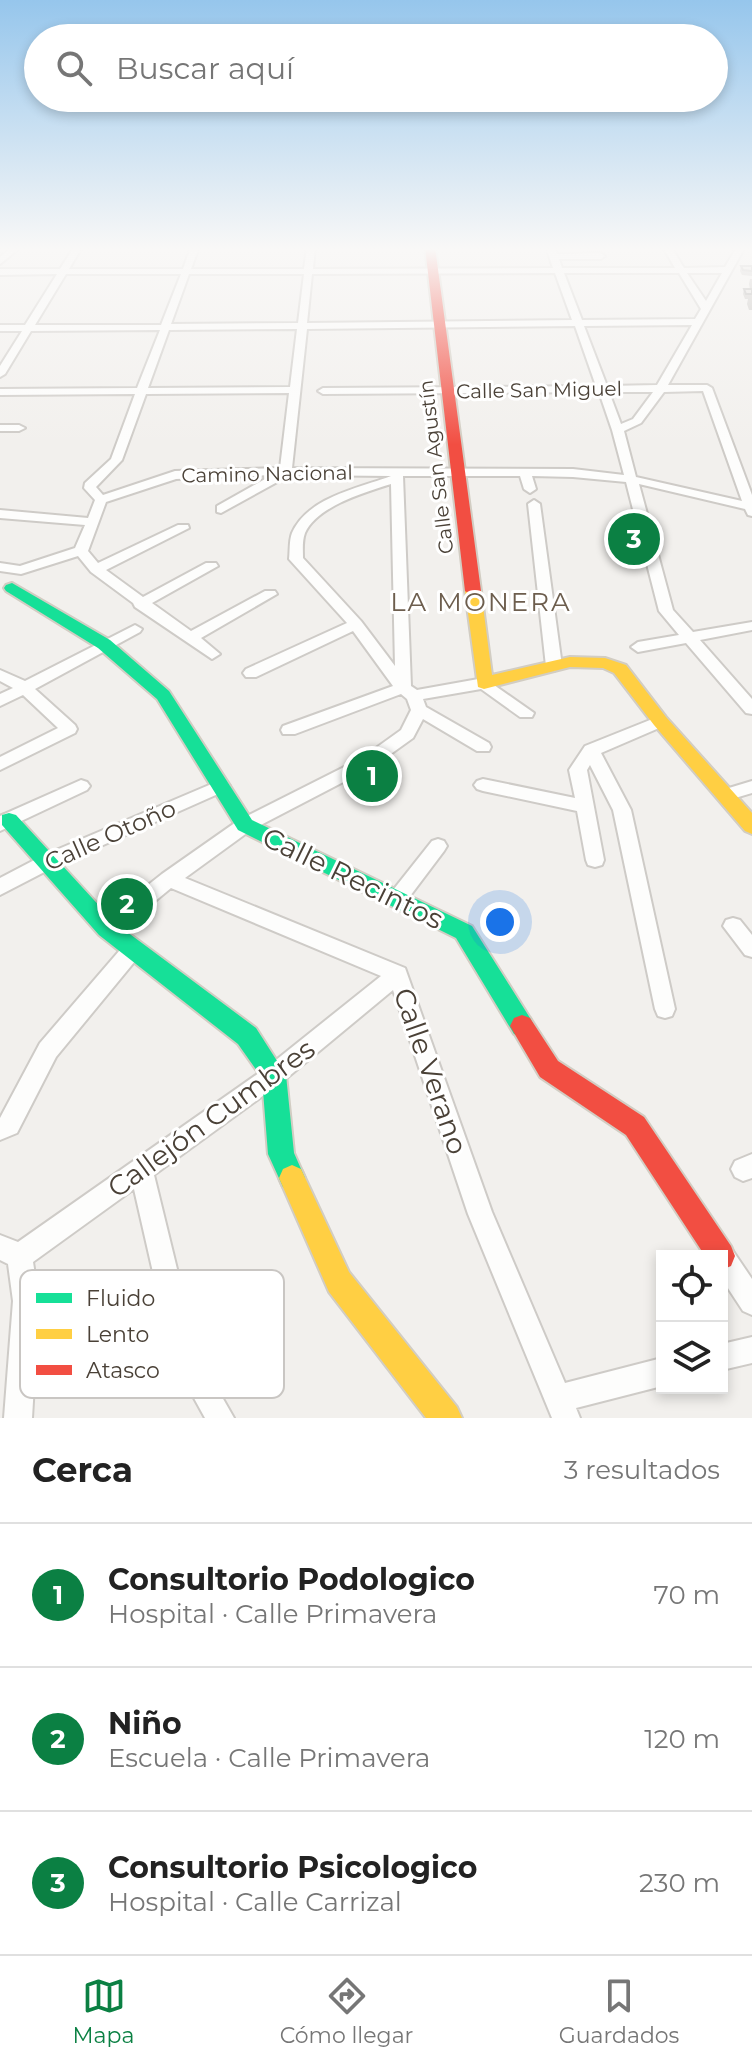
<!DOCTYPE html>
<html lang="es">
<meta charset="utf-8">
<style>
:root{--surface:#fff;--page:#f6f6f6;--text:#222;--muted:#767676;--line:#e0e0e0;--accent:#0b8043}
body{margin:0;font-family:Montserrat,sans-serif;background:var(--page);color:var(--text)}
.controls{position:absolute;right:24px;bottom:24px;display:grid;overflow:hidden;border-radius:0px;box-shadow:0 4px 12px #0003}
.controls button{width:72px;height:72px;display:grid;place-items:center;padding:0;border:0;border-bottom:2px solid var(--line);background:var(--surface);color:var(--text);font:40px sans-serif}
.you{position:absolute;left:500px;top:922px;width:28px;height:28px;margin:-20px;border:6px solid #fff;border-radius:50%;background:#1a73e8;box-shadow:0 0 0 12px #1a73e833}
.badge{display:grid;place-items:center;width:52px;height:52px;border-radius:50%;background:var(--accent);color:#fff;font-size:26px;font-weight:700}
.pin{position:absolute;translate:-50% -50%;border:4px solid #fff;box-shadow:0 2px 8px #0006}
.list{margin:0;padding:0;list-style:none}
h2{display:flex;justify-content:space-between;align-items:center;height:104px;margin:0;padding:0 32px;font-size:34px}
h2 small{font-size:26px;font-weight:400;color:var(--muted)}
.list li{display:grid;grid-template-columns:52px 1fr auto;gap:24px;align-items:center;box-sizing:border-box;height:144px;padding:0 32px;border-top:2px solid var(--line)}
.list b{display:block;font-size:30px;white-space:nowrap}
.list p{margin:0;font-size:26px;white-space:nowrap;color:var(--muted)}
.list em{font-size:26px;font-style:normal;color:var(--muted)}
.icon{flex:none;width:44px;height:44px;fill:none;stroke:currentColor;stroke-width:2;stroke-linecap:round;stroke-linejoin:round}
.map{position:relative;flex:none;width:752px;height:1418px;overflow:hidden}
.search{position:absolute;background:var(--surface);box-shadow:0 4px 12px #0003;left:24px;right:24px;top:24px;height:88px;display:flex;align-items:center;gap:20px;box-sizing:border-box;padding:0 28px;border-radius:44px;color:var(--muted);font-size:30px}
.sheet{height:536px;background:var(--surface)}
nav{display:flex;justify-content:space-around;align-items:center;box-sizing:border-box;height:112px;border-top:2px solid var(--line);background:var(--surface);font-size:22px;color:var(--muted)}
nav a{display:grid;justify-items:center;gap:4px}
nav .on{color:var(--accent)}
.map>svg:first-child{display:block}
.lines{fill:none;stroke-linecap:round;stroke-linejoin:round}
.street-casing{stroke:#cecbc7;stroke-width:4}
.fast-casing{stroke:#d2cdc3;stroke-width:4}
.slow-casing{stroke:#d2cdc3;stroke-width:4}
.jam-casing{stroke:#d2cdc3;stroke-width:4}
.street{fill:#fdfdfc;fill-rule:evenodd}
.fast{fill:#16e098;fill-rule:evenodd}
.slow{fill:#ffcf43;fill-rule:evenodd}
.jam{fill:#f24e42;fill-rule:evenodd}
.wall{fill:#bcb9b5}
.building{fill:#dbd7d3;stroke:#999694;stroke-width:2}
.labels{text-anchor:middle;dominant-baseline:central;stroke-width:6;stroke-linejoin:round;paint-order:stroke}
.far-street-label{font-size:20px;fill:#4a4137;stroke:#fff}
.street-label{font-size:24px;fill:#4a4137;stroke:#fff}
.neighbourhood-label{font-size:26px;letter-spacing:2px;fill:#6d5e4e;stroke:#fff}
.near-street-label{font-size:28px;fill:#4a4137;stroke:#fff}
.key{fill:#fff;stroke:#c9c6c3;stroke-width:2}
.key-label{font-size:22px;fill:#4a4137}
</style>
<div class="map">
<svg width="752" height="1418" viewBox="0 0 752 1418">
<rect width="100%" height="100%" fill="#f2f0ed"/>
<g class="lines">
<defs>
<path id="street" d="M12,247H21L0,264V257Z
M74,247H82L69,269H183L191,247H199L191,269H304L307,247H315L313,269L553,268L546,247H554L557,254L601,253L605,256L601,259H559L562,268H675L663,247H671L684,268L725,267L737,247H745L668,385H707L712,388L752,495V516L748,515L745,509L639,484L673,610L693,632L752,622V630L700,640L752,699V714L746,713L686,643L638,652L631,647L638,642L679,635L659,611L626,482L573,477L532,476L536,489L530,493L524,489L520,476H403L411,686L417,690L484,678L534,713L532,717H520L481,689L423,699L426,707L489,743L491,747L489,751H477L423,719L413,738L374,766L251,830L185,878L405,968L492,1212L565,1383L662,1358V1386L576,1408L580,1418H552L468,1214L393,990L282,1082L154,1175L198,1355L234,1418H205L173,1360L134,1189L33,1262L39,1301L32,1418H4L13,1301L8,1264L0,1260V1235L18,1242L266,1068L381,976L171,888L114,935L107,937L100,935L97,929L100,923L162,874L239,820L362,758L401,730L411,710L407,699L401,694L295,734H283L281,730L283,726L393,686L353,631L256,677H246L243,673L246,669L347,623L289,559C290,551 289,541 292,533C308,497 359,488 391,476L290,475L221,513L217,512V506L272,475L176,479L106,502L88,551L98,563L178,525H188L189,528L106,570L143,597L206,563H216L218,566L152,603L191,631L265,591H275L277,594L201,638L220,654L212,659L135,607L133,603L91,572L78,556L21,574L0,571V563L20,566L75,548L85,525L0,518V510L88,518L95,500L84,488L85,483L111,459L135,394L0,395V389L137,388L160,330L31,331L5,374L0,377V366L22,331H0V325H25L57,274L0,275V269H60ZM555,273L572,320L307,323L312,274ZM564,273H679L701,309L695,319L582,320ZM687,273H722L706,301ZM66,274H181L161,325H35ZM189,274H304L298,323L171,324ZM692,325L657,385L607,386L584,326ZM575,326L596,386L323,388L318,391L323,394L599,392L612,430L624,475L573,469L292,468L307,329ZM297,329L290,387L148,388L169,330ZM703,391L742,501L636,477L624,431L641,423L664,392ZM609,392H653L633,419L621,424ZM289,393L280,468L175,471L103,495L96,487L122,460L146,394ZM391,484L395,666L361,621L303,558C303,550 302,541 305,533C317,506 366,492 391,484Z
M0,425H19L25,428L19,431H0Z
M534,500L540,504L562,666L554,671L546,666L528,504Z
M135,625L142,629L140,632L35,689L75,725L77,729L75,733L0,770V757L58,728L23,695L0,706V694L13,688L0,681V670L25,681Z
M660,716L668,721L666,725L601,753L631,810L675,1009L672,1016L665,1018L658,1016L655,1009L613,810L590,765L587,770L604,860L602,865L595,867L588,865L586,860L577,811L483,791L477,789L474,785L477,781L483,779L575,798L569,770L585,746Z
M81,780L87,782L90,786L87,790L0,831V816Z
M221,780L227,782L230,786L227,790L56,866L0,895V878L42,856Z
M752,781V793L725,801L719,799L716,795L719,791Z
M438,839L444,841L447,846L444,851L404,904L397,907L390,904L387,899L390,894L432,841Z
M733,918L740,920L752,935V957L745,955L723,926L726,920Z
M133,941L140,943L143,949L140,955L56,1057L17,1133L0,1140V1118L40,1043L126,943Z
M752,1154V1178L743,1181L735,1177L731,1169L735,1161Z
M722,1244L731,1248L752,1279V1315L743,1311L722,1279V1256H710L713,1248Z
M752,1337V1363L722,1370V1344Z"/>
<path id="fast" d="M12,583L110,640L169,691L252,820L472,926L530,1018L534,1026L530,1034L522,1037L514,1034L456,938L238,830L157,699L98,648L6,591L4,588L6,585Z
M9,813L16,815L115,923L256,1028L286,1075L294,1153L305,1178L301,1187L292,1191L283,1187L268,1154L262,1078L238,1044L99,935L2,825V815Z"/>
<path id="slow" d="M473,586L481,591L492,675L570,657L605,658L626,665L666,717L752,813V834L745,831L654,725L614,673L603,668L570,667L484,689L478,687L465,591Z
M292,1165L301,1169L349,1272L457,1407L462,1418H426L329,1292L279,1178L283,1169Z"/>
<path id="jam" d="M425,247H435L481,591L473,596L465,591Z
M522,1015L530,1018L558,1061L644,1117L731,1246L735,1256L731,1266L722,1270V1256H705L626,1135L540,1077L510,1026L514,1018Z"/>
</defs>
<!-- street casing -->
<use href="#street" class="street-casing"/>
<!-- fast casing -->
<use href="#fast" class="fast-casing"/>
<!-- slow casing -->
<use href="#slow" class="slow-casing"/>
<!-- jam casing -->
<use href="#jam" class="jam-casing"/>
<!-- street -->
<use href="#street" class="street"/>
<!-- fast -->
<use href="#fast" class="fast"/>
<!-- slow -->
<use href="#slow" class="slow"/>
<!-- jam -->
<use href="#jam" class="jam"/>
</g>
<!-- wall -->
<path class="wall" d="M741,266H752V276L742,275L740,271Z
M750,279H752V310H749L747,304L748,299H745L743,294L744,289H750L749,284Z"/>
<!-- building -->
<path class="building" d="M741,266H752V271L743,270Z
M744,289H752V294H746Z"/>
<!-- sky -->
<linearGradient id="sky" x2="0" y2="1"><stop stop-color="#96c6ec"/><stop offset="0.56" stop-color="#f9f8f7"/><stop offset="1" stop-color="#f9f8f7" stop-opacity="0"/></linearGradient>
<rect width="752" height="445" fill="url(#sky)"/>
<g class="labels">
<!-- far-street labels -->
<g class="far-street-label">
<text transform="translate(539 390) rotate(-1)">Calle San Miguel</text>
<text transform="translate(436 467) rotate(-97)">Calle San Agustín</text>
<text transform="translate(267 474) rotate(-1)">Camino Nacional</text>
</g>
<!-- street labels -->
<g class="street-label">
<text transform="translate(110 835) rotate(-24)">Calle Otoño</text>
</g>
<!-- neighbourhood labels -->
<g class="neighbourhood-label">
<text x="481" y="602">LA MONERA</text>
</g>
<!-- near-street labels -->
<g class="near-street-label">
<text transform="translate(353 878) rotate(26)">Calle Recintos</text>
<text transform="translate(431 1071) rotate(71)">Calle Verano</text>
<text transform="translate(211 1118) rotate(-36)">Callejón Cumbres</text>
</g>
</g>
<!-- legend -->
<rect x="20" y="1270" width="264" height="128" rx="12" class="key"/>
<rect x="36" y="1293" width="36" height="10" fill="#16e098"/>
<rect x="36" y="1329" width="36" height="10" fill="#ffcf43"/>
<rect x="36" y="1365" width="36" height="10" fill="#f24e42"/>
<g class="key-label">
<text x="86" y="1306">Fluido</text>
<text x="86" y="1342">Lento</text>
<text x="86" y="1378">Atasco</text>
</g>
</svg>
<div class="controls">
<button><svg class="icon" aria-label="locate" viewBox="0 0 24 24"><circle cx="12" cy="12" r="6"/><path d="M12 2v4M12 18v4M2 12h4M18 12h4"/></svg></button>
<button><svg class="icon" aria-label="layers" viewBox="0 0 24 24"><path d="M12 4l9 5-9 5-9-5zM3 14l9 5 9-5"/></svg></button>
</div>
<div class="you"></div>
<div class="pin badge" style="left:372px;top:776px">1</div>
<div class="pin badge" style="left:127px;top:904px">2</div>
<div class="pin badge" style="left:634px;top:539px">3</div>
<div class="search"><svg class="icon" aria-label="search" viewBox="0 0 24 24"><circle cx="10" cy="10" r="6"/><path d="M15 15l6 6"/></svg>Buscar aquí</div>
</div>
<section class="sheet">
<h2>Cerca<small>3 resultados</small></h2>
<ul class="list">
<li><span class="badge">1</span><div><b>Consultorio Podologico</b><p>Hospital · Calle Primavera</p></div><em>70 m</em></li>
<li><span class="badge">2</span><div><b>Niño</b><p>Escuela · Calle Primavera</p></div><em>120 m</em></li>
<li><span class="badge">3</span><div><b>Consultorio Psicologico</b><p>Hospital · Calle Carrizal</p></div><em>230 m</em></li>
</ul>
</section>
<nav>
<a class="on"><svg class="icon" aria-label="map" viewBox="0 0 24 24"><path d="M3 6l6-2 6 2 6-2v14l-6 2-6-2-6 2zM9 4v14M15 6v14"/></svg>Mapa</a>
<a><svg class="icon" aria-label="directions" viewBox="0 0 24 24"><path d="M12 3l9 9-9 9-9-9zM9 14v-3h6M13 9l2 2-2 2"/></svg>Cómo llegar</a>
<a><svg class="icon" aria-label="saved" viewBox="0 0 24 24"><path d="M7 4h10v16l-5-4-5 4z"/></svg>Guardados</a>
</nav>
